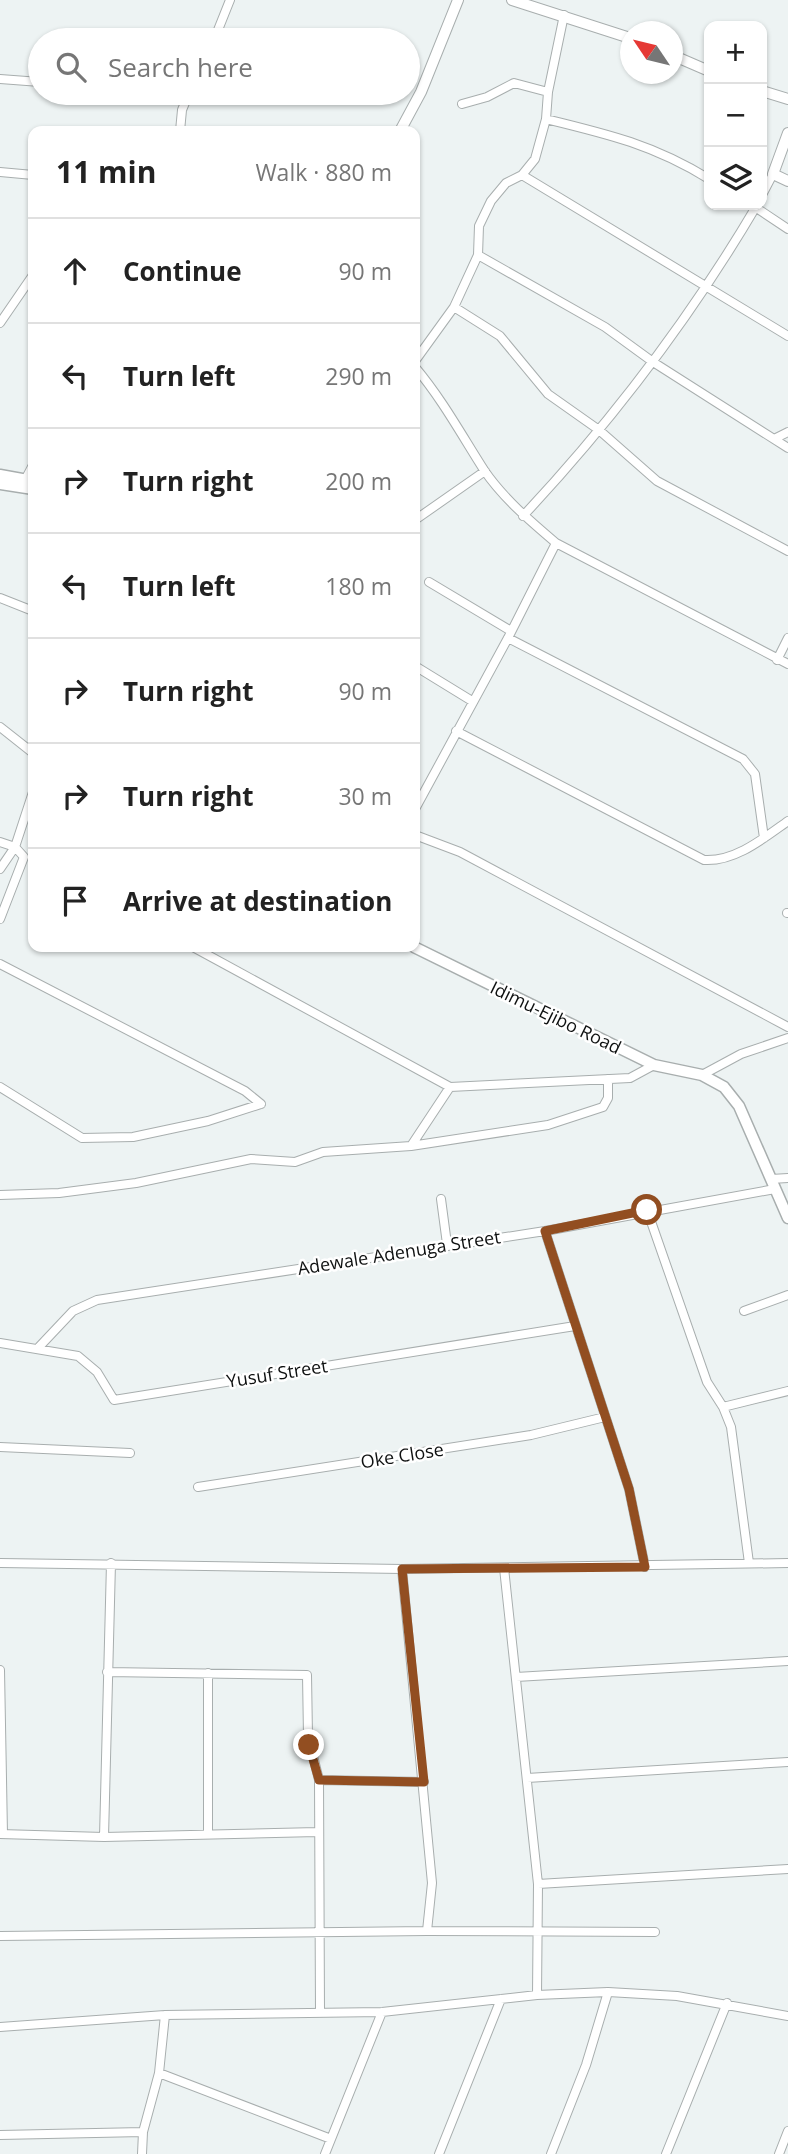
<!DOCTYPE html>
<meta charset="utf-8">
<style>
:root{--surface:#fff;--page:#f6f6f6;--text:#222;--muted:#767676;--line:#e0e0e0}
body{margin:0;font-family:"Open Sans",sans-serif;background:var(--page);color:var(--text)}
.controls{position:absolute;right:21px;top:21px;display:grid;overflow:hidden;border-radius:14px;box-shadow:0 2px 5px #0004}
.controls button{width:63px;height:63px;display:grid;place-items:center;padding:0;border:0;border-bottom:2px solid var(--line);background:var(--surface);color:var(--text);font:35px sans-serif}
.compass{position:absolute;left:620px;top:21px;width:63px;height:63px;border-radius:50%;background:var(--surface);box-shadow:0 2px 5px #0004;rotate:305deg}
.stop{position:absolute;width:21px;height:21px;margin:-16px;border:5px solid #924e21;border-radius:50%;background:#fff}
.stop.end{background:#924e21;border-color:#fff;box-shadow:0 2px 7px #0008}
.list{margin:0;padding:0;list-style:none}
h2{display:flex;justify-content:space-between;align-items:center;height:91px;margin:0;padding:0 28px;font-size:30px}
h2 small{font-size:23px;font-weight:400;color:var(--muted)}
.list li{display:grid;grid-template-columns:46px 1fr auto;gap:21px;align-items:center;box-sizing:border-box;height:105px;padding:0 28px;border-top:2px solid var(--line)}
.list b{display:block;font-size:26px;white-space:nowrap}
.list em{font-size:23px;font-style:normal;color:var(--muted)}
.icon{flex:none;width:38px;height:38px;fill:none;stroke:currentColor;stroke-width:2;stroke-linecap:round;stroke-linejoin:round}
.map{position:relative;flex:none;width:788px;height:2154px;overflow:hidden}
.search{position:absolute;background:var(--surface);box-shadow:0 2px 5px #0004;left:28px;top:28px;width:392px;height:77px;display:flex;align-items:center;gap:18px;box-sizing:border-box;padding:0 24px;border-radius:38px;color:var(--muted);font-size:26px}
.panel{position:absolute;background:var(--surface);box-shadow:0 2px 5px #0004;left:28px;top:126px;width:392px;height:826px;border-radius:14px}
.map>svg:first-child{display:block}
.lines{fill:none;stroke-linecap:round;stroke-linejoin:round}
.minor-casing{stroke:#a8aeae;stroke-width:10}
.tertiary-casing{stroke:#a8aeae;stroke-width:12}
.secondary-casing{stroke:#a8aeae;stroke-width:13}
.minor{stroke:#fff;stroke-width:8}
.tertiary{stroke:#fff;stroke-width:10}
.secondary{stroke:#fff;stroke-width:10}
.route{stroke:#924e21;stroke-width:9}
.labels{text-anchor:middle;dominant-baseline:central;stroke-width:5;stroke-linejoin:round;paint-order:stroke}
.street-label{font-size:18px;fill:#0f1111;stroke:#fff}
</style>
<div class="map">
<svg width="788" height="2154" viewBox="0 0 788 2154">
<rect width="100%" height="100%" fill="#edf3f3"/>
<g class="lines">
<defs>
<path id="minor" d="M564,15L548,92L546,119C608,134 654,145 709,179
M214,40L230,0
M0,79L40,82
M462,104L487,97L514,83L548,92
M180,131L182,110L189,93
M0,172L33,175
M522,175L788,336
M762,195L773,174
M752,205L788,229
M478,255L605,327L653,362L788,448
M454,307L478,255L479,226L491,201L506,183L522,175L535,159L546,119
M0,323L33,275
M415,361L454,307L500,336L548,394L599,430L657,481L788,551
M415,367C442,399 461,434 484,470C503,498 530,521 556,543L508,638L415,809
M774,439L788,432
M25,480L33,465
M523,516C612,421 691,317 757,205
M415,520L485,471
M556,543L788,664
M429,582L511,631
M0,598L33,611
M508,638L743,759L755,774L764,838
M777,660L788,638
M415,666L472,701
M0,727L33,753
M456,731L704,860C735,862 764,838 788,821
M415,835L460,852L788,1027
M0,842L15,847L24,857L0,919
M0,869L15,847L33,792
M787,913H788
M193,947L450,1087
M0,964L245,1091L261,1104
M702,1075L741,1054L788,1038
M0,1087L82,1138L133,1137L208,1121L261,1104
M411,1146L548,1125L603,1107L608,1098V1079
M771,1179L788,1178
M0,1195L59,1193L136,1183L251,1159L295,1162L323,1152L411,1146L450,1087L630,1078L654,1065
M441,1199L447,1244
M647,1210L707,1382L723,1407L731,1427L749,1563
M545,1231L629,1489L645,1567
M744,1311L788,1295
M0,1343L78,1356L97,1372L114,1400L575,1326
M39,1347L73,1311L97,1300L545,1231L775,1189
M723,1407L788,1391
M0,1447L130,1453
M198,1487L531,1435L605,1417
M0,1563L402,1569L788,1563
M504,1568L538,1884L537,1995
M402,1569L432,1883L427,1931
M0,1670L3,1834
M107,1672L307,1675L308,1736L319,1780L320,2013
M208,1673V1833
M516,1677L788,1661
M527,1778L788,1762
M319,1780L424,1782
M0,1834L104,1837L317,1832
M104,1837L111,1563
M538,1884L788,1869
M0,1936L427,1931L655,1932
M0,2027L165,2015L382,2012L537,1995L608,1992L677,1996L788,2016
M159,2073L331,2139
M0,2135L143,2132
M142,2154L143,2132L159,2073L165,2015
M325,2154L382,2012
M439,2154L501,1999
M551,2154L586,2065L608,1992
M666,2154L727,2003
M779,2154L788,2131"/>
<path id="tertiary" d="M512,0L630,38
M672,55L709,71
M762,91L788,99
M400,131L421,92L458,0
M788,133L773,174L788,181"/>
<path id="secondary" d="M0,475L33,481
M0,484L33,489
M414,947L654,1065L702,1075L724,1087L739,1106L788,1218"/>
</defs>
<!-- minor casing -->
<use href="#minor" class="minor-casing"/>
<!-- tertiary casing -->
<use href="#tertiary" class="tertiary-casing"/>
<!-- secondary casing -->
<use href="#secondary" class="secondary-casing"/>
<!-- minor -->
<use href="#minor" class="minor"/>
<!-- tertiary -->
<use href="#tertiary" class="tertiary"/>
<!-- secondary -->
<use href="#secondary" class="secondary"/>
</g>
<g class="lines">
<!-- route -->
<path class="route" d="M309,1745L319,1780L424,1782L402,1569L645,1567L629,1489L545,1231L647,1210"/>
</g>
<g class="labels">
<!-- street labels -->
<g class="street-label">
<text transform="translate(556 1017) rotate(26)">Idimu-Ejibo Road</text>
<text transform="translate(399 1252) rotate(-9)">Adewale Adenuga Street</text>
<text transform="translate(277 1373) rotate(-9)">Yusuf Street</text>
<text transform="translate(402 1455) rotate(-9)">Oke Close</text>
</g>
</g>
</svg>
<div class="controls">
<button>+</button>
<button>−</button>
<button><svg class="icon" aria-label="layers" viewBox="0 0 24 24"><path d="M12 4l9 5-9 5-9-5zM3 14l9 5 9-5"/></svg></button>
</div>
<svg class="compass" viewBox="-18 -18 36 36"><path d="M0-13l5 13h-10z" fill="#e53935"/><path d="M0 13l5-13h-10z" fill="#767676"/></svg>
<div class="stop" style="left:647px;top:1210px"></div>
<div class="stop end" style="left:309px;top:1745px"></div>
<div class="search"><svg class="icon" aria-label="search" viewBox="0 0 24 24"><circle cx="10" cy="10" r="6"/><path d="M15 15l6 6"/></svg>Search here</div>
<section class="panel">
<h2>11 min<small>Walk · 880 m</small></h2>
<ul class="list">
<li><svg class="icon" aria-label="ahead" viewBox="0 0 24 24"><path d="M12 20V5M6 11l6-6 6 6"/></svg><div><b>Continue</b></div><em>90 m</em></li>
<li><svg class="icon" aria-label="left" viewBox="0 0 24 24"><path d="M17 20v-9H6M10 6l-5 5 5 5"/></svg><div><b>Turn left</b></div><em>290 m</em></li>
<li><svg class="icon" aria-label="right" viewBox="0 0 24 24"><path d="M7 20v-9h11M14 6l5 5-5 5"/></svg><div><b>Turn right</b></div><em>200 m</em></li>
<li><svg class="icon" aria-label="left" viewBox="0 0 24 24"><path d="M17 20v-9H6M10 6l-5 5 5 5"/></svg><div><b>Turn left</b></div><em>180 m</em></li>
<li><svg class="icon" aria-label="right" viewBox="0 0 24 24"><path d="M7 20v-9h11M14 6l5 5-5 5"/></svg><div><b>Turn right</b></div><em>90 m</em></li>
<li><svg class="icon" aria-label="right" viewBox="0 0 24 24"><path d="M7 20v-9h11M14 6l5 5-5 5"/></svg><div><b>Turn right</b></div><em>30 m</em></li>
<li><svg class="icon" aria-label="arrive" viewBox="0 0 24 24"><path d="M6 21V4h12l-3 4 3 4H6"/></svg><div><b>Arrive at destination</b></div></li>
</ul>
</section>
</div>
